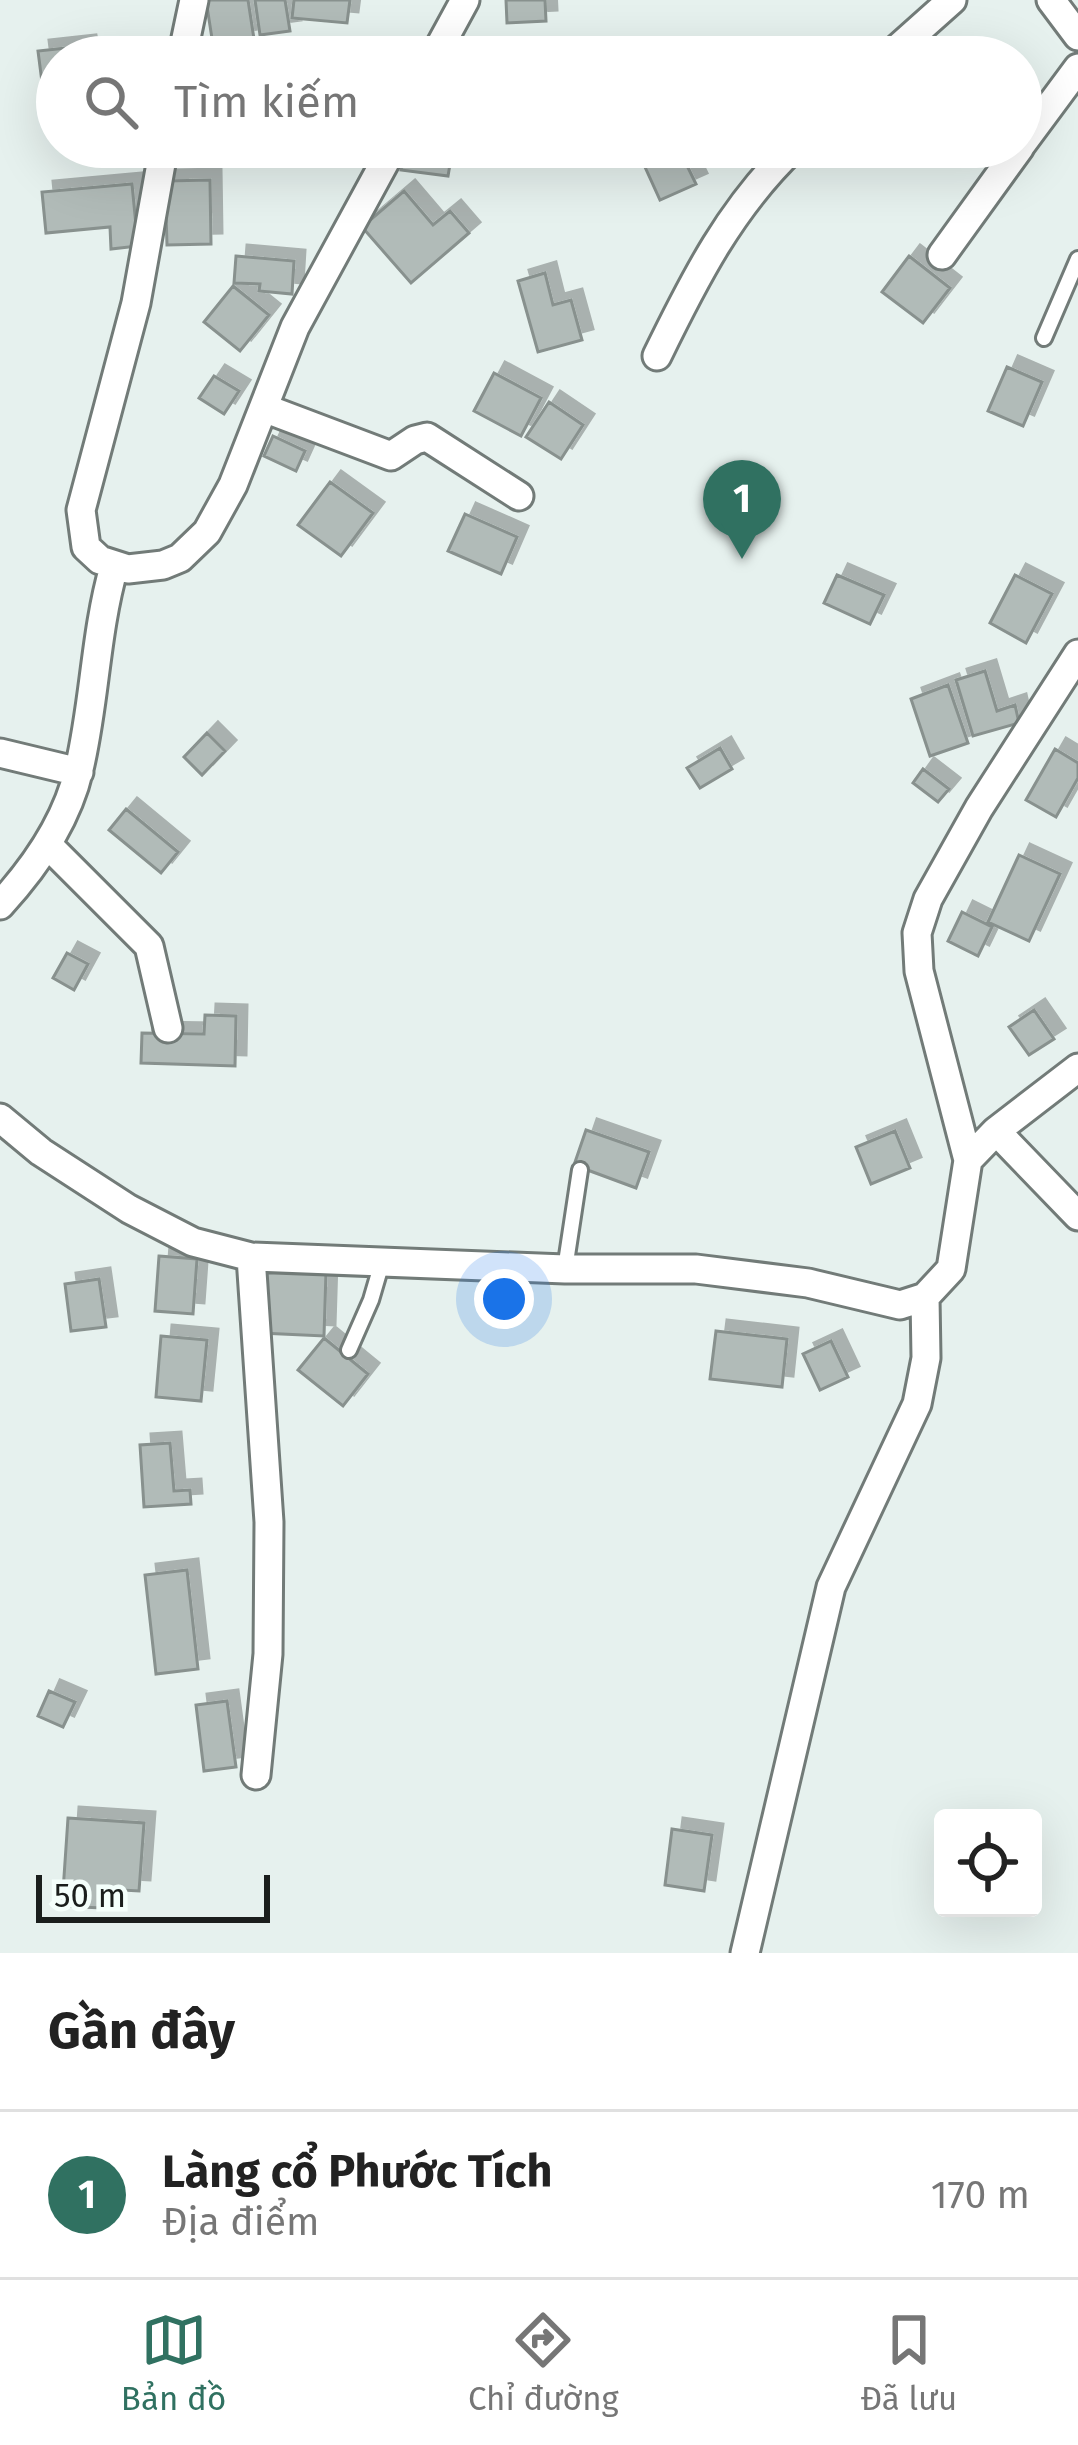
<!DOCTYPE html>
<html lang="vi">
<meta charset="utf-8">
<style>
:root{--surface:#fff;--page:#f6f6f6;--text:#222;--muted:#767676;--line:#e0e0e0;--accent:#307161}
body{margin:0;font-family:"Fira Sans",sans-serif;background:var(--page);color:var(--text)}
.controls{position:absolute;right:36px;bottom:36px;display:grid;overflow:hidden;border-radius:12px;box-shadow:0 12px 48px #0002}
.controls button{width:108px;height:108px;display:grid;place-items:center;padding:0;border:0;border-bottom:3px solid var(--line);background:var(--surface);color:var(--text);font:60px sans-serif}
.scale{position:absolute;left:36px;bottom:30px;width:234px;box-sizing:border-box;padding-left:12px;border:6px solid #1a1e1c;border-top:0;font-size:33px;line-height:42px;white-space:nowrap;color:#1a1e1c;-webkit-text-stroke:9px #f4fffb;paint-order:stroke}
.you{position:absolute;left:504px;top:1299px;width:42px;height:42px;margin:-30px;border:9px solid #fff;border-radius:50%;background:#1a73e8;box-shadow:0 0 0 18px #1a73e833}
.badge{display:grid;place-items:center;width:78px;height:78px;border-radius:50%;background:var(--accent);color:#fff;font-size:39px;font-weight:700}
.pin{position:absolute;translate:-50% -99px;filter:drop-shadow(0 3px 6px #0008)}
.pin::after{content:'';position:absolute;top:63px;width:42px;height:36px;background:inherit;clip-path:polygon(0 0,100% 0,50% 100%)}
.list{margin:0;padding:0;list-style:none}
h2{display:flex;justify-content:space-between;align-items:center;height:156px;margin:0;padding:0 48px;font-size:51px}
h2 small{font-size:39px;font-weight:400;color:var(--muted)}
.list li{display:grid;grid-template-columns:78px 1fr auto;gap:36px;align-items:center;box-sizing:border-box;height:168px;padding:0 48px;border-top:3px solid var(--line)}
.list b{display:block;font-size:45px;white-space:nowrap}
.list p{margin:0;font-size:39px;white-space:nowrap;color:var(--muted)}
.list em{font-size:39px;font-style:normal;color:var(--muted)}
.icon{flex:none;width:66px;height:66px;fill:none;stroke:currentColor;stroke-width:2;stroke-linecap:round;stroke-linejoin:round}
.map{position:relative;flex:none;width:1078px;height:1953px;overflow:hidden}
.search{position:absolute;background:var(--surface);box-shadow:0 12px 48px #0002;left:36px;right:36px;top:36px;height:132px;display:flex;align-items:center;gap:30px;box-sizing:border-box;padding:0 42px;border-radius:66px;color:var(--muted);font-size:45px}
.sheet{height:324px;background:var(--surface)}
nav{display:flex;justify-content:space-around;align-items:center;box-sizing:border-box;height:168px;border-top:3px solid var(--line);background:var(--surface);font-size:33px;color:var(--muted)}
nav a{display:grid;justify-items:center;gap:6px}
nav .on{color:var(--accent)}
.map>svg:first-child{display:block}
.building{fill:#b1bbb8;stroke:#88918e;stroke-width:3;filter:url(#shadow)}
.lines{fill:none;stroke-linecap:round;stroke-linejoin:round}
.service-casing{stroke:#727b78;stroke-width:20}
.minor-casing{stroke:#727b78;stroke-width:33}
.service{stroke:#fff;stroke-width:14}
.minor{stroke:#fff;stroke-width:27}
</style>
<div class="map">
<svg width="1078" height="1953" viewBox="0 0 1078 1953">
<defs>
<filter id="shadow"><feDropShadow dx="11" dy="-11" stdDeviation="0" flood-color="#0004"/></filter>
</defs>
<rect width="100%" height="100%" fill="#e6f1ee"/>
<!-- building -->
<path class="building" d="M206,0H248L254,39L213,45Z
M255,0H285L290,31L260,35Z
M294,0H350L347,23L292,18Z
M506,0H545L546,21L507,23Z
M85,46L87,57H57V88L43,90L38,51Z
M405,147H453L448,176L401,170Z
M509,147H569L568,158L508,152Z
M661,147H678L696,184L660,200L640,156Z
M210,180L211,244L167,245L165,181Z
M132,184L138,246L111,249L110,227L46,233L42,192Z
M404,191L433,225L450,211L469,233L411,283L362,227Z
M236,256L294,261L292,294L259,291L260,284L234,283Z
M909,256L950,288L923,323L882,292Z
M545,273L553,305L571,300L582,340L538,352L518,281Z
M233,286L269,315L240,351L204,322Z
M1007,367L1042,382L1023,426L988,411Z
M494,373L541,398L521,436L474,411Z
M214,376L239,391L224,414L199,398Z
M549,402L583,425L561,459L526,437Z
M273,436L305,451L296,471L264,456Z
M330,482L373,513L341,556L298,525Z
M465,514L517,537L501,574L448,551Z
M837,575L884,595L870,624L824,603Z
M1015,575L1052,594L1026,643L990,623Z
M985,671L997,711L1015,705L1019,723L973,736L956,680Z
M948,685L968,743L930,756L911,699Z
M207,733L225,751L202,775L184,757Z
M720,748L732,769L700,788L687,768Z
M1055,749L1078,763V778L1056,817L1026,800Z
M923,769L949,789L938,802L913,783Z
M126,809L178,852L161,873L109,830Z
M1019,855L1060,874L1029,941L988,922Z
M962,912L992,927L978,956L948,941Z
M67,953L88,964L74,990L53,978Z
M1034,1010L1054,1039L1029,1055L1009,1027Z
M205,1015L236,1016L235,1066L141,1063L142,1033L204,1034Z
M586,1130L649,1152L636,1188L574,1165Z
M895,1131L910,1168L871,1184L856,1147Z
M159,1256L197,1259L193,1314L155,1311Z
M264,1269L326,1272L324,1336L261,1333Z
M99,1279L106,1327L71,1331L65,1284Z
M716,1331L787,1339L782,1387L710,1379Z
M161,1336L207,1340L201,1401L156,1397Z
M324,1338L368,1374L343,1406L298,1370Z
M831,1341L848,1377L820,1390L803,1354Z
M170,1443L174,1491L190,1490L191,1504L144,1507L140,1445Z
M187,1570L198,1669L156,1674L145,1575Z
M49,1691L75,1702L63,1727L38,1716Z
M227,1701L236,1767L204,1771L196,1705Z
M68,1818L144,1823L139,1891L103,1889L101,1908L62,1906Z
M672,1829L712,1835L704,1891L665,1885Z"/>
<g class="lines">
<defs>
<path id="service" d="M1044,338L1078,259
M565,1269L580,1170
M349,1350L371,1300L383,1259"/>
<path id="minor" d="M1051,0L1078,36
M182,57L194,0
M434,57L465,0
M888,57L952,0
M1021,145L1078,68
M164,147L136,303L81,510L86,547L100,560L128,569L163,565L180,558L207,532L233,485L295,327L393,147
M942,255L1020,147
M657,356C695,278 731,207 794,147
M264,408L391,456L415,440L427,437L519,496
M0,753L79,772
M47,844L149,946L168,1028
M0,905C35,867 67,821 79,769C95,702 95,633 114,567
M0,1118L41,1152L129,1209L193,1242L251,1257L565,1269H696L808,1283L900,1305L925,1297L951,1269L968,1160L996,1131L1078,1068
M996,1131L1078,1216
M968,1160L919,971L917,933L928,899L979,808L1078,654
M251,1257L269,1522L268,1654L256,1775
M745,1953L831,1587L917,1404L926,1358L925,1297"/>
</defs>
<!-- service casing -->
<use href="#service" class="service-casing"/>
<!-- minor casing -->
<use href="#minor" class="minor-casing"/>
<!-- service -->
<use href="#service" class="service"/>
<!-- minor -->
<use href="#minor" class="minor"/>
</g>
</svg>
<div class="controls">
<button><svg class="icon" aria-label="locate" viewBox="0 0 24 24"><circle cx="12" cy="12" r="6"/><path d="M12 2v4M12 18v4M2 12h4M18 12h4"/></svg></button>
</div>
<div class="scale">50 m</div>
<div class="you"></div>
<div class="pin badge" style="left:742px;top:559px">1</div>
<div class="search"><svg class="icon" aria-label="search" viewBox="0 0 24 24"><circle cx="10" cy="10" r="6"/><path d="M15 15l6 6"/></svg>Tìm kiếm</div>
</div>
<section class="sheet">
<h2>Gần đây<small></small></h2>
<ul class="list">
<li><span class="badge">1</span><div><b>Làng cổ Phước Tích</b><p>Địa điểm</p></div><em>170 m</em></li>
</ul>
</section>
<nav>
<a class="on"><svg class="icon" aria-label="map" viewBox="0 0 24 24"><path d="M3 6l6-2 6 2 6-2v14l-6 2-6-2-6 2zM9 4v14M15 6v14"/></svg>Bản đồ</a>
<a><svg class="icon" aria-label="directions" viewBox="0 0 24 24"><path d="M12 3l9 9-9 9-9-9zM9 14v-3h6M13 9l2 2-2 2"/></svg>Chỉ đường</a>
<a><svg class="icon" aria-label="saved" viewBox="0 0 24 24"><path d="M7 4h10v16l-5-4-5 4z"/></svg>Đã lưu</a>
</nav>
